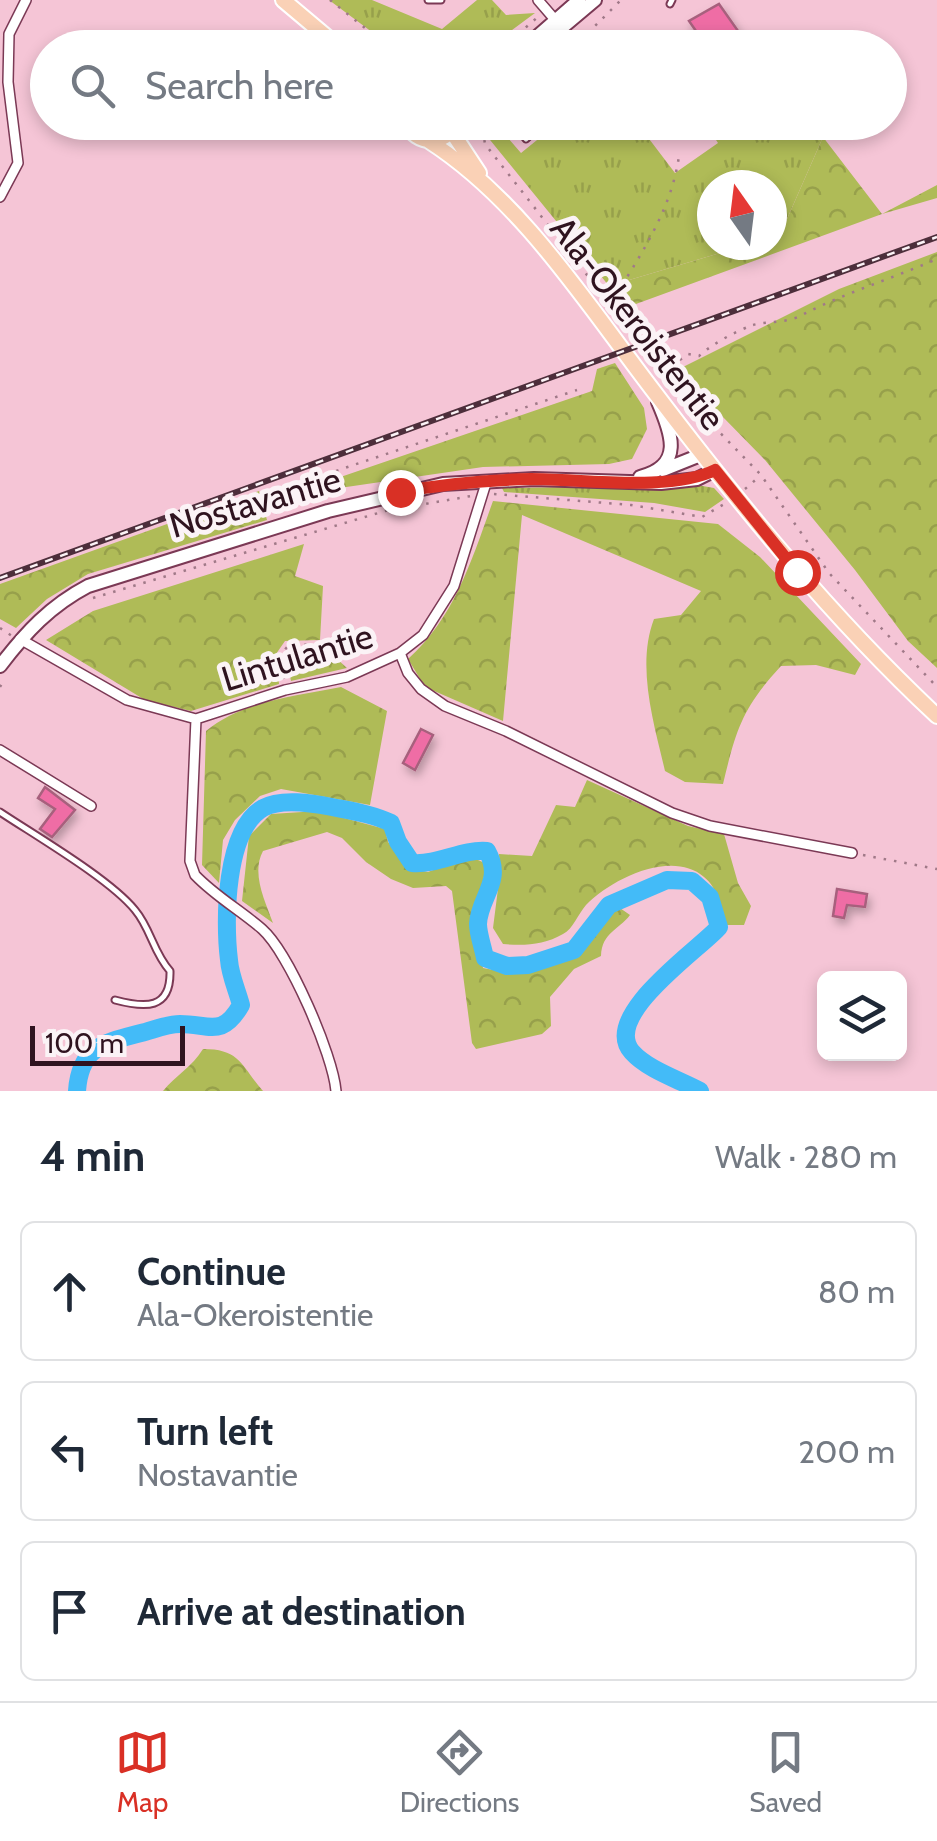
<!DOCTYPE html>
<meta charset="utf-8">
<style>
:root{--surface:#fff;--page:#f6f6f7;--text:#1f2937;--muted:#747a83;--line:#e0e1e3;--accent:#d93025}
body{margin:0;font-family:Cabin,sans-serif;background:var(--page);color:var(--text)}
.controls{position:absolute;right:30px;bottom:30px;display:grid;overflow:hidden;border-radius:15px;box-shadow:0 5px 15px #0003}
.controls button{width:90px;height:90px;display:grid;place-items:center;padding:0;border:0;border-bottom:2px solid var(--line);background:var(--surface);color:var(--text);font:50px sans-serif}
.compass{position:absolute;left:697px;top:170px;width:90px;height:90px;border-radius:50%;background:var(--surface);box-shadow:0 5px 15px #0003;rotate:346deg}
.scale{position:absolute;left:30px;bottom:25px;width:155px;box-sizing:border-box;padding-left:10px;border:5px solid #2f131f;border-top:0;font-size:28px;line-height:35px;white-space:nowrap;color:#2f131f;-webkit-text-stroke:8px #fbf3f6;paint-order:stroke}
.stop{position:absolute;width:30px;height:30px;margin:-22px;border:8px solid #d93025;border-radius:50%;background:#fff}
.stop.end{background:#d93025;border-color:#fff;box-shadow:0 2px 10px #0008}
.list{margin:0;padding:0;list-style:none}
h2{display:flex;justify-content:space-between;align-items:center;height:130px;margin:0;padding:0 40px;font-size:42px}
h2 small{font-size:32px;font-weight:400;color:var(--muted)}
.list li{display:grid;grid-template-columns:65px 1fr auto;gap:30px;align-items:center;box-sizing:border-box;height:140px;margin:0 20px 20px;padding:0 20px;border:2px solid var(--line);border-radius:15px}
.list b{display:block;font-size:38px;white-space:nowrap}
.list p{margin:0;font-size:32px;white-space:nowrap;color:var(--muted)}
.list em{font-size:32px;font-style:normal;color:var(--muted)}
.icon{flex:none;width:55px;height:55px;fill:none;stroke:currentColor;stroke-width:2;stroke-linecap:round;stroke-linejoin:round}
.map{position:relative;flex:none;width:937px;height:1091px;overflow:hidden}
.search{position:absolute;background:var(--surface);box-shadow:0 5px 15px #0003;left:30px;right:30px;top:30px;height:110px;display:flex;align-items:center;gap:25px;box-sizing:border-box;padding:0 35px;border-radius:55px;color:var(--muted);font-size:38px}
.sheet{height:610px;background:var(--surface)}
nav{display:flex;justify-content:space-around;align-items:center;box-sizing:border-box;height:140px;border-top:2px solid var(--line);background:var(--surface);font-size:28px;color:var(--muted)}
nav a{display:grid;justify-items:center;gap:5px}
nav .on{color:var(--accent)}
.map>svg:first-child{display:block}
.grass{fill:url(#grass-tufts)}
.forest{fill:url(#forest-crowns)}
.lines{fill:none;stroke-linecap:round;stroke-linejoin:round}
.river{stroke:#43bbf8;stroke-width:18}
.building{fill:#ef6da5;stroke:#a7617d;stroke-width:2.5;filter:url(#shadow)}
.lane-casing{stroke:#7b3955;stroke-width:9}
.street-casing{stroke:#7b3955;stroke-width:12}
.secondary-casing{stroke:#7b3955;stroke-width:16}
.primary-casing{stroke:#fff;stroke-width:18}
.path{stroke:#a07988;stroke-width:2.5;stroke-dasharray:2.5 8;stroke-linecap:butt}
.lane{stroke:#fff;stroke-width:5}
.street{stroke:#fff;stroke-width:9}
.secondary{stroke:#fff;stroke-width:12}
.primary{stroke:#fad1b6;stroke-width:14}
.rail-casing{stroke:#4d2e3b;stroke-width:6}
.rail{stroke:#fbf3f6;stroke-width:2.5;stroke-dasharray:8;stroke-linecap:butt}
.route{stroke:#d93025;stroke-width:12}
.labels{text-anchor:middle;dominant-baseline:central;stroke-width:10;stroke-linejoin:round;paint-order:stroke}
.street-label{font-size:35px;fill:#2f131f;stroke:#fbf3f6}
</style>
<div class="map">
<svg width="937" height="1091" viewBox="0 0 937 1091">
<defs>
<pattern id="grass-tufts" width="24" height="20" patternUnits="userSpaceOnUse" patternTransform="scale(2.5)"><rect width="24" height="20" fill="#afbb57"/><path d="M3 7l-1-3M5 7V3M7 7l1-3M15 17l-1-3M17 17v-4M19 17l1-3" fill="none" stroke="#97a04b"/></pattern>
<pattern id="forest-crowns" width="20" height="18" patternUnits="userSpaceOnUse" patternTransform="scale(2.5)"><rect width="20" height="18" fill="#afbb57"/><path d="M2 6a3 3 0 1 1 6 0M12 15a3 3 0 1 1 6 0" fill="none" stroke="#97a04b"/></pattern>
<filter id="shadow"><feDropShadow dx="3" dy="5.5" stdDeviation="5" flood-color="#0004"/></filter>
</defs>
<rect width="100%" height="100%" fill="#f5c5d6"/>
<!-- grass -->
<path class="grass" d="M329,0H372L442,29L477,0H492L506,15L535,13L489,47H392Z
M558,123H637L675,173L718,143L705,123H812L823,137L780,235L772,238V185H712V245H747L609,286L486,135L496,124L521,153Z
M697,485L714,488L724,499L705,512L654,503L504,492L502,488Z"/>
<!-- forest -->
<path class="forest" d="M823,137L882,214L937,185V198L882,214L625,308L609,286L747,245H772V238L780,235Z
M937,252V668L908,641L855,570L765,460L677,370L839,289Z
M615,363L644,408L647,429L632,459L609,464L483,467L285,496L592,391L597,369Z
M259,491L267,520L88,574L47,599L16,628L0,619V584Z
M493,501L718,524L760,557L861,664L855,675L816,665L781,666C742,708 736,730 723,784L685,782L665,771C654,724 636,666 654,619L681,615L701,591L522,515L503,721L425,687L408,659C455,617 472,559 493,501Z
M304,544L295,576L323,586L320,640L285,641L276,654L279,684L191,711L145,700L46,640L93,611Z
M326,649L347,668L291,681L286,656L291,650Z
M341,687L387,711L370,805L281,789L260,796L235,820L223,840L219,883L202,865L206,731C242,701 296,696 341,687Z
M587,780L688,826L724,834L738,883L751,906L744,925H727C721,908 718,888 704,877C672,849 611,879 586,905C578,914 573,929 563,934C544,945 524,946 503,944L493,928L500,873L499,854L532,856L556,805L575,807Z
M318,811L385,829L388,842L408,868L428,872L469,856L487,864L474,918L483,968C512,974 551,973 575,954C591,942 604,921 617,906L630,915C619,930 602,932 601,956L574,969L550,997L551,1026L542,1034L476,1049L472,1043L452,891L446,886L413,888L391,879L366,862L342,838L327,832L263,851C251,873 265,901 273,923L242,901L249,836L271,814Z
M203,1049C241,1049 241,1066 263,1091H163C176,1075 192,1067 203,1049Z"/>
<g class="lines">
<!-- river -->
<path class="river" d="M77,1091C80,1047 103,1043 141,1033C153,1030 167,1024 180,1024C210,1024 222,1038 241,1005C237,990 230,975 229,960C224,920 225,830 263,808C281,798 312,803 332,807C352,811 372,814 391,823L398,842L412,863C439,865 461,849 487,851C504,881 479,897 478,924C478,934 483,947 485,958L507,966L528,965L574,950L609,905L667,880L692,881L710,897L719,927C700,949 600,1016 632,1052C648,1070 680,1080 700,1091"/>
</g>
<!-- building -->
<path class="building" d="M719,4L750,48H673L696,31L689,21Z
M421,729L433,735L415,770L403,763Z
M45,787L75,810L52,837L40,829L55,809L38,798Z
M837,889L867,894L865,907L847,905L844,918L833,916Z"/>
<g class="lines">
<defs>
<path id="lane" d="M428,0H441
M670,4L672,0
M513,122L526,139L544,122
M0,812C36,836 110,879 135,910C151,929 153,952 170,971C171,1010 145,1008 115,1000"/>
<path id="street" d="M538,0L557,22
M0,197L18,163L8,82L9,34L26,0
M20,639L127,700L196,719
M400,653L408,673L421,689L445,706L506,731L672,813L710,826L852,853
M0,750L91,806
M336,1091C333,1055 289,953 262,929C240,910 215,896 195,875L190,861L196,719L285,690L347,677L400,653L423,635L454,586L487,480"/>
<path id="secondary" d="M524,48L579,0
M538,48L595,0
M663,470L703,454
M640,477C684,466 672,434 658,402
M0,666C26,632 50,606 88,586L328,511L443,484L534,479L661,483L697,479L715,470"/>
<path id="primary" d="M283,0L340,48
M404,122C418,146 444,147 458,122
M452,132L479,173
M429,141C522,201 586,303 652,389C740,505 831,617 937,716"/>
</defs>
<!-- lane casing -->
<use href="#lane" class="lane-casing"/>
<!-- street casing -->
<use href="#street" class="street-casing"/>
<!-- secondary casing -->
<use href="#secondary" class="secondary-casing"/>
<!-- primary casing -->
<use href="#primary" class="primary-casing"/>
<!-- path -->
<path class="path" d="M330,0L390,48
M502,48L539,16
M573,48L621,0
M491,122L483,132L485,144L668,379L761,475L829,573L937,687
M611,303C639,257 671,212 679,156
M661,369L676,363L688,354L699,356C712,344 736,331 753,325C768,321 786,323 800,316C842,294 891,279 937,259
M745,489L760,476
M494,494L631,505L702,517L726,503
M277,514L275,501L279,492L291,486L577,390
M93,598L385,511L471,496
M0,628L12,636
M284,679L281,654L289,645L333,644
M0,687L5,678
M863,855L937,869"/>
<!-- lane -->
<use href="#lane" class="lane"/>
<!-- street -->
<use href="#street" class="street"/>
<!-- secondary -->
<use href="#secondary" class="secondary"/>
<!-- primary -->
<use href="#primary" class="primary"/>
<defs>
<path id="rail" d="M0,578L937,237"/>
</defs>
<!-- rail casing -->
<use href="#rail" class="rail-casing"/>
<!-- rail -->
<use href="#rail" class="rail"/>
</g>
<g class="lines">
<!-- route -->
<path class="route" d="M400,492C444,484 487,480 531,479C583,479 671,492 715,470L797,572"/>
</g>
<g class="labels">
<!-- street labels -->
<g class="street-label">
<text transform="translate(638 323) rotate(52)">Ala-Okeroistentie</text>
<text transform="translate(255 502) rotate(-16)">Nostavantie</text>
<text transform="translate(297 657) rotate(-17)">Lintulantie</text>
</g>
</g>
</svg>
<div class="controls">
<button><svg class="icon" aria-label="layers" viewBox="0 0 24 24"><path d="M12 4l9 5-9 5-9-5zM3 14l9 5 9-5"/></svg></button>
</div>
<svg class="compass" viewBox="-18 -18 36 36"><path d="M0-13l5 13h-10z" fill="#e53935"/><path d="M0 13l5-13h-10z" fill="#747a83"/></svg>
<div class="scale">100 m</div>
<div class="stop" style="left:797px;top:572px"></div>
<div class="stop end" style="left:400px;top:492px"></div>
<div class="search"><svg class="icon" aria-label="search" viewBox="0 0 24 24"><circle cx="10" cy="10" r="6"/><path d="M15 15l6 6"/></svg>Search here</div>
</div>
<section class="sheet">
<h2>4 min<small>Walk · 280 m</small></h2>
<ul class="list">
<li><svg class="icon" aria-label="ahead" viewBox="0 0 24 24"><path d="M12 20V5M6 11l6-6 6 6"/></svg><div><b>Continue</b><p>Ala-Okeroistentie</p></div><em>80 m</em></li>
<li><svg class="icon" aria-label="left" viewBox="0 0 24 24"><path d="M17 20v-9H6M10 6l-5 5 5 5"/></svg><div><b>Turn left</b><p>Nostavantie</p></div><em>200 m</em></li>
<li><svg class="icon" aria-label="arrive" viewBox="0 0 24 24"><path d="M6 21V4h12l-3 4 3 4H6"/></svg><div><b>Arrive at destination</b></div></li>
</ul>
</section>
<nav>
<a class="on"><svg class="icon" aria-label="map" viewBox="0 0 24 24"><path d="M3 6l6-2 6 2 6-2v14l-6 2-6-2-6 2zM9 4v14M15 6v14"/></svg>Map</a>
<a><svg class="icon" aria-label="directions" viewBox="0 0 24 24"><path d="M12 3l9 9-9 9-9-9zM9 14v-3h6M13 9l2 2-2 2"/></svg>Directions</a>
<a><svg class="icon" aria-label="saved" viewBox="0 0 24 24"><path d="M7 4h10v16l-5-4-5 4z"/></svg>Saved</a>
</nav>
